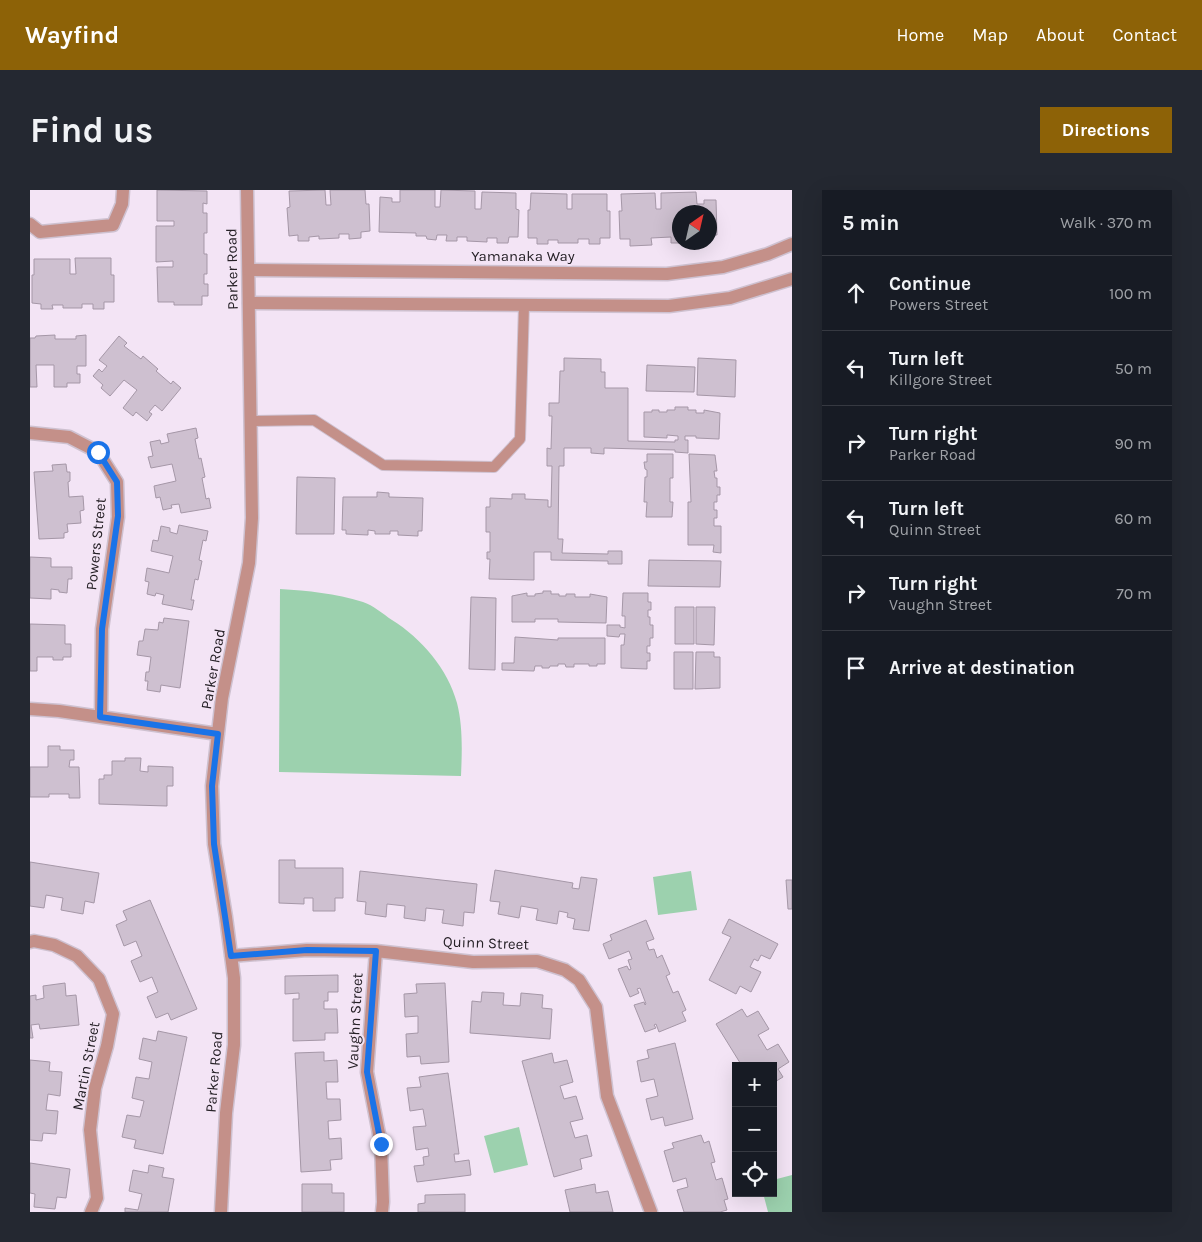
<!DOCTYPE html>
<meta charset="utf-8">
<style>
:root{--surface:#171b24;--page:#242831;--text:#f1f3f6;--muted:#9ea1a6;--line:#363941;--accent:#8d6207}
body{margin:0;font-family:Karla,sans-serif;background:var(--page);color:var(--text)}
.controls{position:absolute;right:15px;bottom:15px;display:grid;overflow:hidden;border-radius:0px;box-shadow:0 5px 20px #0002}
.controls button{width:45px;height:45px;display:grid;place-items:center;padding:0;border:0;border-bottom:1px solid var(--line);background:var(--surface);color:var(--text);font:25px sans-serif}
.compass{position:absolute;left:642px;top:15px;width:45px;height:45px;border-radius:50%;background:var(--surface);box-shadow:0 5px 20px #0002;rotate:34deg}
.stop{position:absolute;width:15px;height:15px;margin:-11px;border:4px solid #1a73e8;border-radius:50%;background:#fff}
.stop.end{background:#1a73e8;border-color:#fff;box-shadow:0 1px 5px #0008}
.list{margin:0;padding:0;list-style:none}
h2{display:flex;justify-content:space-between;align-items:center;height:65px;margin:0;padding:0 20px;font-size:21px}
h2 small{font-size:16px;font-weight:400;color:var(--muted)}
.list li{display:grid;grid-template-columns:32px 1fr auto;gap:15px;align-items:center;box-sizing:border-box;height:75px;padding:0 20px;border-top:1px solid var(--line)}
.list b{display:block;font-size:19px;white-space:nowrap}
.list p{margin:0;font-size:16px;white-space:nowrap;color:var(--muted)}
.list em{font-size:16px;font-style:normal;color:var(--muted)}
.icon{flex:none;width:28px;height:28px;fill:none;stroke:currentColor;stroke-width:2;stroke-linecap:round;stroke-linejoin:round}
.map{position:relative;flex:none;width:762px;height:1022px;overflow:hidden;border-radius:0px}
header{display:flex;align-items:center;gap:30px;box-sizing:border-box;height:70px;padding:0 25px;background:var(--accent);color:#fff}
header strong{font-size:24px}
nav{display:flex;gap:28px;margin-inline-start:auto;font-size:18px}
.intro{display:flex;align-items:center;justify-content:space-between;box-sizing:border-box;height:120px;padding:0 30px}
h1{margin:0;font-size:35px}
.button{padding:12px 22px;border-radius:0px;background:var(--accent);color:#fff;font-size:18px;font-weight:700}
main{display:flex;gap:30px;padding:0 30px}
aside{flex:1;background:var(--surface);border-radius:0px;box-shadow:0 5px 20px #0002}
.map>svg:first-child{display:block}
.green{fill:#9cd1ae}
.building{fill:#cec0d0;stroke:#a597a7}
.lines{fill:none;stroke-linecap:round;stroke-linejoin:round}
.service-casing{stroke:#cec1d0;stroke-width:12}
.minor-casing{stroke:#cec1d0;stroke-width:15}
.tertiary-casing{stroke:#cec1d0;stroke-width:15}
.service{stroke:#c49089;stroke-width:10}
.minor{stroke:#c49089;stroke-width:12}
.tertiary{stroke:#c49089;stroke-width:12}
.route{stroke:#1a73e8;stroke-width:6}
.labels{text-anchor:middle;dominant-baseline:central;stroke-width:4;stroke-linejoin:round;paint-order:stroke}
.street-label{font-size:15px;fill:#262127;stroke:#f3e4f5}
</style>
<header>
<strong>Wayfind</strong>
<nav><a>Home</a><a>Map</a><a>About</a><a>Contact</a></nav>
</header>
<div class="intro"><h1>Find us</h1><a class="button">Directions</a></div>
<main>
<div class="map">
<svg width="762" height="1022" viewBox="0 0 762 1022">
<rect width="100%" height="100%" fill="#f3e4f5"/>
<!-- green -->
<path class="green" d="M250,399C278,401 305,403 333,412C343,415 353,424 362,430C391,448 418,479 427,513C433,536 432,562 431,586L249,582Z
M661,681L667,720L628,725L623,687Z
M489,937L498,975L464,983L454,946Z
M762,985V1022H738L733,1003H743V990Z"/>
<!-- building -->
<path class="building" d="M127,0L177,1V14L173,13V23H177V43H174V64H177V84H174V94H178V106H172V115H144V112H128L127,77H143V71L126,72V36H144V31H127Z
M295,0L296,15H301L300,0H335L336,14H339L340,41L331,42V48L319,49V44H309V48L289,49V46L279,47V51H268V45L259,46L257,18L260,17L259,1Z
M370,0H405V17H410L411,0L445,1V19H451L452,2L486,3V19L489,20L488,47H479L478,53H467V48H457V52L437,51V47H427V51H416L417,45H407L406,50L397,49L396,46H386V43L349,42L350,7L362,8V12H370Z
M666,2L667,14H674V10H686L687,45H680V22H650V53H641V47L621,48L622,55L600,56V49H590L589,21H592L591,4L625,3L626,19H631V3Z
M501,3L537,4V19H542V4H577V21H580V48H570V54H559V49H548V53H528V50H518V54H507V48H498V20H500Z
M45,68H81V85H84V112H74V119H63V114H52V118H33V115H22L23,119H11V114L2,113V85H4V69H40V84H46Z
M25,145V149H46V146L56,145V176H47V184H50V193H37V197H24V175H6L7,197H0V148H5L6,146Z
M89,146L97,153L94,156L111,169L113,166L128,179L126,181L141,194L143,191L151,198L132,221L125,215L119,222L122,224L117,231L106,222L103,226L93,218L107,200L94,190L80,206L71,198L73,195L63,186L69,179L72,182L77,176L69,170Z
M534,168L571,169V182H575V198H598V251L645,252V250H648V246L637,245V248L614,247V222H622V220H629V222H637V220H645V217H658V220H666V223H674V220L690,223L689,249L666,248V246H655V250H658V263L645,262V260L574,258V264L561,263V258H534V276H529L528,349H533L532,363L578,364V361H592V374H578V371L521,370V362H504V390L459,389L460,369H457V362H460V342H456V317H460V308L482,309V304H495V309L518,310V317H521L522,276H517V258L521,259L522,226H519V213H529L530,181H534Z
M668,168L706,170L705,207L667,205Z
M617,175L665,177L664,202L616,201Z
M166,238L168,248L165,249L169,269L171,268L175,287L172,288L176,309L179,308L181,318L151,323L149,314L141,315L142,318L133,320L130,307L126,308L124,296L146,291L142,274L121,278L118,267L123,266L120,252L130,250L131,254L139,252L137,244Z
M617,264H643V288H640V312H643L642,327H616L617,312H614L615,287H617V280L615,279L614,272H617Z
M659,264L685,265L687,281H684L685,288H687V297H690V305H687V312H684V320H687V328H684V336H691V363L683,362L684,355H658V312H661Z
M36,274L37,282H40V291L38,292L39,307L53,306L54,320L50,321L51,333L37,334L38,342L34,343V348L9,349L4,282L23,281L22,275Z
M267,287L305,288L304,344H266Z
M347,302L359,303V307L393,308L392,341H388V346L368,345V341H360V344H345V341L338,340V345L316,344V340H312L313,307H347Z
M149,335L178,341L176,351L173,350L169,370L172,371L168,390L165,389L161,410H164L162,420L132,414L134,405L126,403L125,406L117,404L119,392L115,391L117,378L139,383L143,366L121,361L123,350L128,351L131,336L140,338V342L147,344Z
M0,367L21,368V377H42V389H38L37,403L29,402V400L21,399V409L0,408Z
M619,370L691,371L690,397L618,396Z
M513,401H521V404H529V406H536V404H545V407H560V404L577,407L576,433L528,432V429H505V432H482V406L497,403V406H505V404L513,403Z
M593,403H618V412H621V420H618V427H620V435H623V448H620V456H617V463H620V471H617V479L591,478V455H594L595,444H590L589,447L577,446V435H590V437L595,438V426H592Z
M441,407L466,408L465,480L439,479Z
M645,417H664V454H645Z
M666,417H685L684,455L666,454Z
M134,428L159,431L150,498L131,495L130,502L117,500L118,491H115L116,482H119L121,467L107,465L109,451H113L115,439L128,440L129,432L133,433Z
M0,434L35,435V454H41V467H33V470H23V467H7V481H0Z
M485,447L528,450V448H575V474H567V476H559V474H544V477H536L535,474H528V476H520L519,478H512V476H505L504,481L472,480V473H484Z
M644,462H663V499H644Z
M666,462H684V467H690V498L665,499Z
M18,556H30V560H44V570H40L39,577H49L50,608H39V604H19V607H0V577H18Z
M95,568H111L110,581L118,582V576L143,577V596H137V616L69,614V589H74V585H82V571H95Z
M249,670H265V678H313V708H305V721H283V708H274V714L249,713Z
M0,672L69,683L64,713L55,711L53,724L31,720L33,708L16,705L14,718L0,716Z
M465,680L543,693L542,698L549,699L551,687L567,689L559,741L543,739L545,729L537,727L538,723L529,721L527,734L506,730L508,719L491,716L489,728L468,724L470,712L460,711Z
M330,681L447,694L444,723L434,722L433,736L412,733L414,720L396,718L395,731L374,728L375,716L357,714L356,727L335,724L336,712L327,711Z
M756,690H762V719H758Z
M120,710L167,819L141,830L138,823L126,828L117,807L128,802L122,787L110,792L101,771L112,766L106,751L94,756L86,735L97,730L93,721Z
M699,729L748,754L740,769L731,765L728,771L724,769L720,777L731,782L721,802L710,796L706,804L679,790L701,747L692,743Z
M616,730L624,749L616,752L619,760L624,759L627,768L632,765L640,784L636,786L643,803L648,801L656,820L652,822L656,831L629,842L626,834L624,835L626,838L615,842L604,815L614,812L615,815L616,814L610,798L607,799L609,803L600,807L588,779L597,776L599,780L601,779L598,770L602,769L599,761L579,769L573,754L582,750L580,745Z
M308,785V802H298V811H294V819H307L308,843H295V850L263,851V809H269V803L255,804V786Z
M35,793L36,806L46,805L49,835L10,839L9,834L1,835L3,848H0V806L6,805V810L14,808L13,796Z
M415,793L419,872L391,874L390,866L377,867L376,844L388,843V826L375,827L374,804L387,803L386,794Z
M452,802L474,803L473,815L490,816L491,803L513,805L512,818L522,819L520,849L440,843L442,811L451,812Z
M712,819L717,827L728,821L739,839L728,845L737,860L748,854L759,872L748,879L753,887L743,893V876H712L686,834Z
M128,841L157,847L133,964L104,958L106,950L92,947L97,925L110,927L114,911L102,908L106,887L119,889L122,872L109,869L113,848L126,851Z
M645,853L663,929L635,936L633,927L621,930L616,909L628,906L624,889L611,892L607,871L619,868L617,860Z
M294,862V871L307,870L308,892H296L297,909H310L311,930L298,931L299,949L311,948L312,969L300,970L301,980L271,982L265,863Z
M522,863L524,873L537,870L543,892L530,896L534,909L546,906L553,929L540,932L545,948L557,945L562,966L550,969L552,979L524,987L492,871Z
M0,870L20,872L19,881L32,882L30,906L18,904L16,920L28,921L26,944L13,943L12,951L0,950Z
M418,883L429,964H424L425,972L439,970L441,985L387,992L384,976L394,975L393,967L399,966L398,958L386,960L383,937L396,936L393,919L380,921L377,898L391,897L389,887Z
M671,945L674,953L679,951L685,972L681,973L686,990L692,988L698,1009L694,1010L697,1020L690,1022H654L647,1000L658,997L656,988L643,992L634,961L644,958L642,953Z
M0,973L40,979L36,1008L27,1007L25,1019L4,1017L5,1004L0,1003Z
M119,975L134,978L132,987L144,989L138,1022H95V1018L108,1020L112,1004L99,1001L103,980L118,983Z
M272,994H302V1003H314V1022H272Z
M565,994L566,1003L578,1001L583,1022H540L535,1000Z
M435,1004V1022H388V1014L395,1013V1005Z"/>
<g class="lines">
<defs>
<path id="service" d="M221,231L284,230L353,275L464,277L490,249L494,115"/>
<path id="minor" d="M0,34L10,42L83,35L92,14L93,0
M0,243L39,247L68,262L87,292L88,327L72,439L71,527
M0,519L29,521L188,544
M0,752L4,751L24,755L47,766L69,789L83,824L77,856L65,898L60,940L67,1008L61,1022
M346,761L337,882L351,954L353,1012L352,1022
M201,766L277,760L346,761L443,772L507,771L535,780L549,790L566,817L577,906L621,1022
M191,1022L196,923L204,855V788L196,727L184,654L182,596L192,508L219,373L222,328L217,0"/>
<path id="tertiary" d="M219,80L637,84L693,77L738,64L762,54
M219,113L639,116L700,108L762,89"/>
</defs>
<!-- service casing -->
<use href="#service" class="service-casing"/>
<!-- minor casing -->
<use href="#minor" class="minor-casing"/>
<!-- tertiary casing -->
<use href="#tertiary" class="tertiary-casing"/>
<!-- service -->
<use href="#service" class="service"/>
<!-- minor -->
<use href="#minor" class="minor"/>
<!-- tertiary -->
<use href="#tertiary" class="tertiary"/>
</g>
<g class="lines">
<!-- route -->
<path class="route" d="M68,262L87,292L88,326L72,439L70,527L188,544L182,596L184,654L201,766L277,760L346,761L337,882L351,954"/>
</g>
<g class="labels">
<!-- street labels -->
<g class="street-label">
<text x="493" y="66">Yamanaka Way</text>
<text transform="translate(202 79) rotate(-91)">Parker Road</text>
<text transform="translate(66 354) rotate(-84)">Powers Street</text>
<text transform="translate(183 479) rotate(-80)">Parker Road</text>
<text transform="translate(456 753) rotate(2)">Quinn Street</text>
<text transform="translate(325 831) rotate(-87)">Vaughn Street</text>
<text transform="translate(56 876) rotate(-79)">Martin Street</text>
<text transform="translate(184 882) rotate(-85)">Parker Road</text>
</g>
</g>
</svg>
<div class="controls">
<button>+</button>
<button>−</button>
<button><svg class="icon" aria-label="locate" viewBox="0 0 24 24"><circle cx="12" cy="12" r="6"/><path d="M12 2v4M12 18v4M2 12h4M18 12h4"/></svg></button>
</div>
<svg class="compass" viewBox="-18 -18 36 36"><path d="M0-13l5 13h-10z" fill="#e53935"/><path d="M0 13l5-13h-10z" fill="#9ea1a6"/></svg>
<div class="stop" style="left:68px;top:262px"></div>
<div class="stop end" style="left:351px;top:954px"></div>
</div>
<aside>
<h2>5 min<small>Walk · 370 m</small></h2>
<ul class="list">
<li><svg class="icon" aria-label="ahead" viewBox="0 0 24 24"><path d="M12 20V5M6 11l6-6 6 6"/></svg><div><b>Continue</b><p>Powers Street</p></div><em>100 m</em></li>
<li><svg class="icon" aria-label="left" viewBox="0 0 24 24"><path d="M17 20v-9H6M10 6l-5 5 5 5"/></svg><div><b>Turn left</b><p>Killgore Street</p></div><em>50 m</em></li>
<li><svg class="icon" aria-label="right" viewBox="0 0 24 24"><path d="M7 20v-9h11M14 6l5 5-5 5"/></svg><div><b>Turn right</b><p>Parker Road</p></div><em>90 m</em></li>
<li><svg class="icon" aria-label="left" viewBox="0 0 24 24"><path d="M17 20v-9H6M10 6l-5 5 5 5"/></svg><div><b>Turn left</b><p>Quinn Street</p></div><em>60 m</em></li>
<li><svg class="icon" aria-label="right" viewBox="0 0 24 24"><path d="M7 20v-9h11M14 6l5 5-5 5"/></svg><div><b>Turn right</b><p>Vaughn Street</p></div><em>70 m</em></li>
<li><svg class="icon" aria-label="arrive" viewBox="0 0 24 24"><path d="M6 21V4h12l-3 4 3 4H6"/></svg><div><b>Arrive at destination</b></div></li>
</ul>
</aside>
</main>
